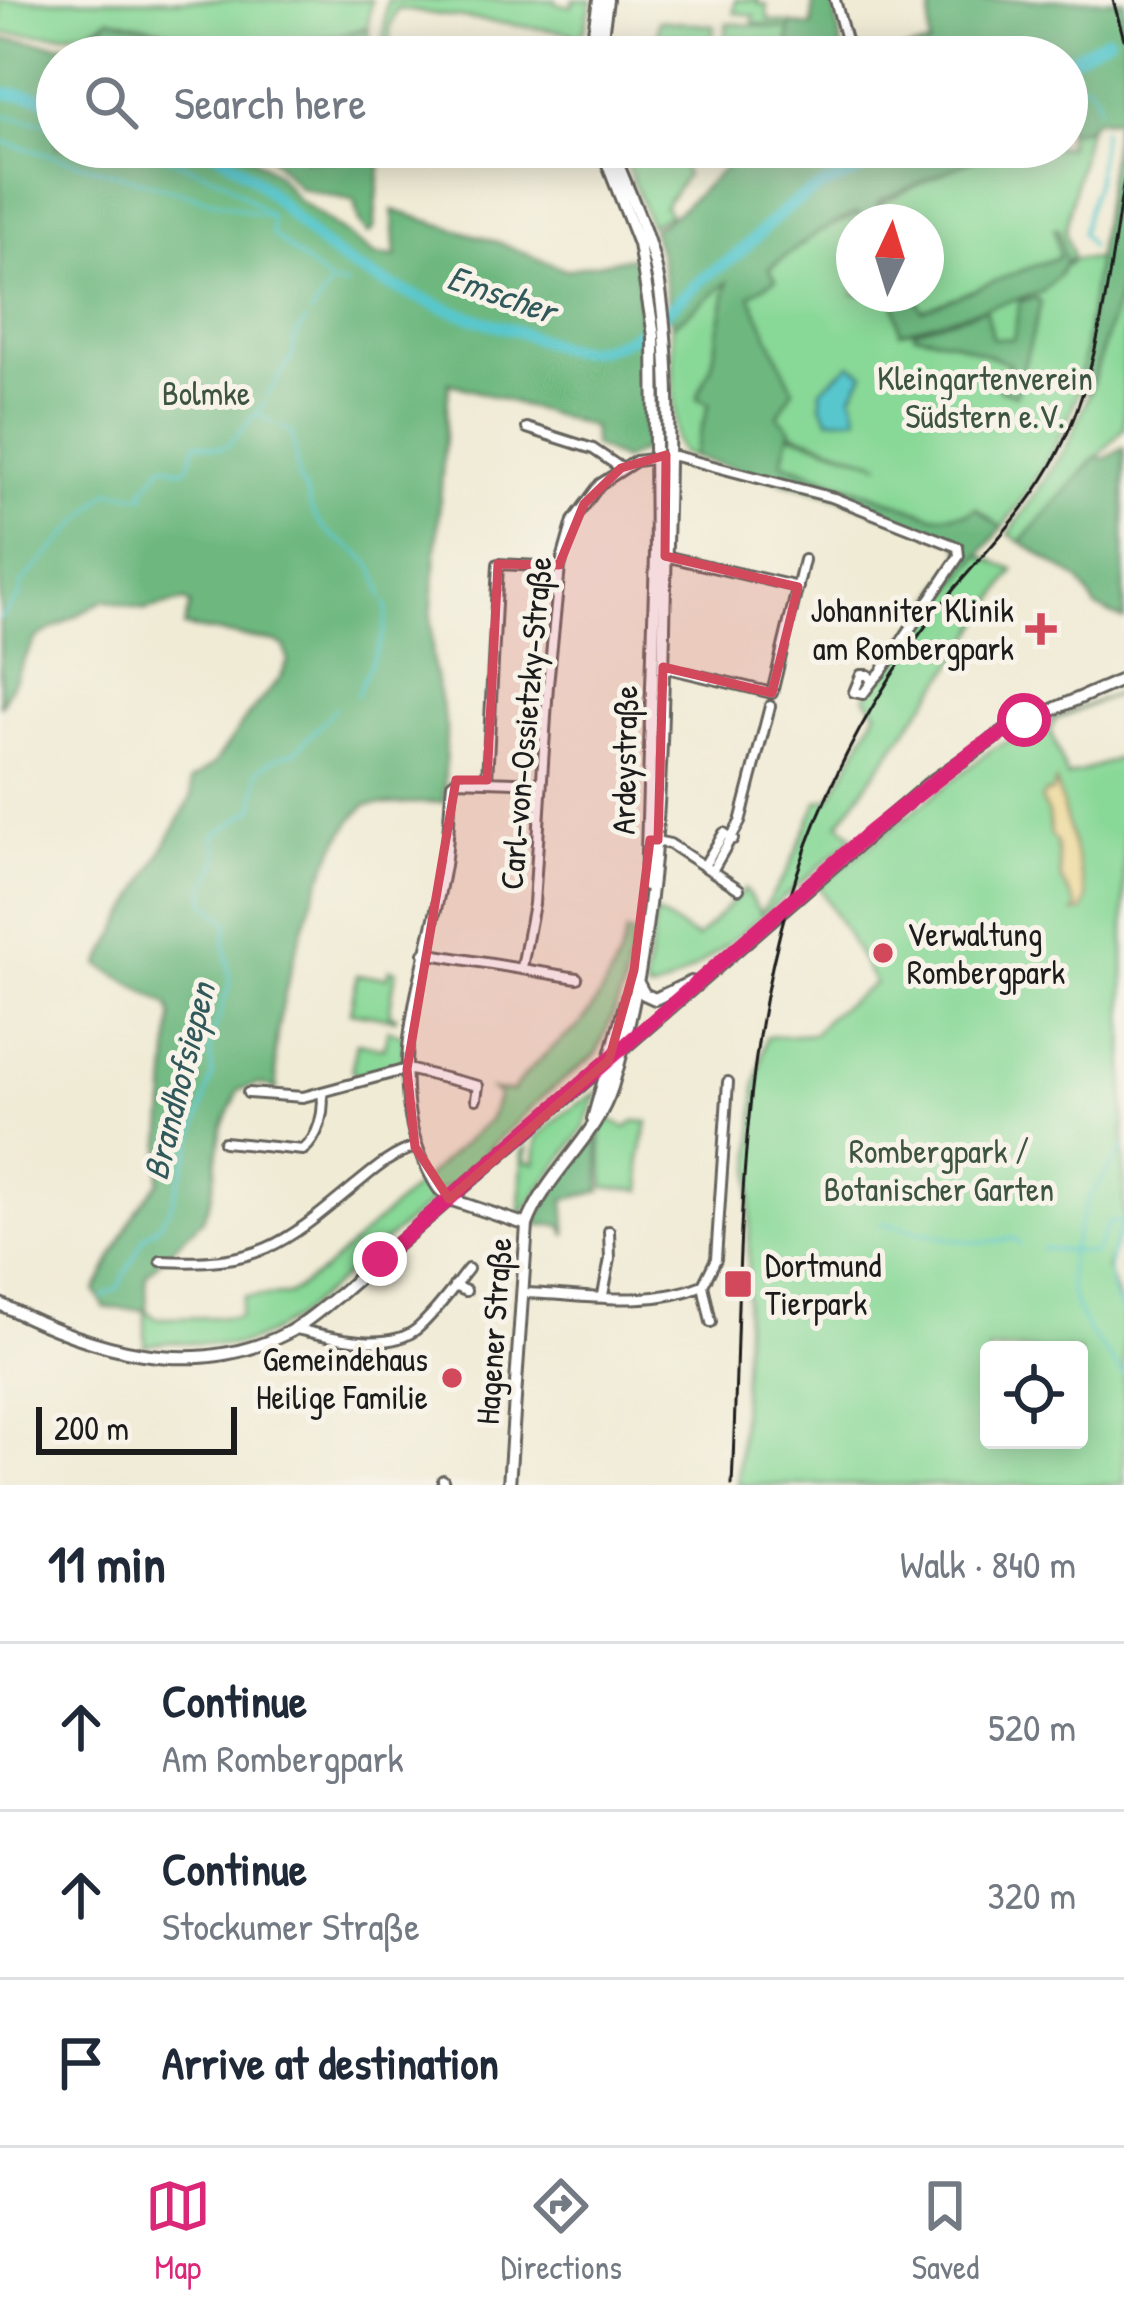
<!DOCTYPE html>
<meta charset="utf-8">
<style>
:root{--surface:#fff;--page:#f2f2f3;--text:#1f2937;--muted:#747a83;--line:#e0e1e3;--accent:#db2777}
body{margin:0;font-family:"Patrick Hand",sans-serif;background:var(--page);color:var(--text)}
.controls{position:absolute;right:36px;bottom:36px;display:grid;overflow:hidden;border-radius:12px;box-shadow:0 6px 30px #0003}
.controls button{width:108px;height:108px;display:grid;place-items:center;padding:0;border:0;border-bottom:3px solid var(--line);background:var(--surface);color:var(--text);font:60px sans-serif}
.compass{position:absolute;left:836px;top:204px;width:108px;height:108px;border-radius:50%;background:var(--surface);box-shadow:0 6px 30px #0003;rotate:4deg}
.scale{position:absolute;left:36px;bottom:30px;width:201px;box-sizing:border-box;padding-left:12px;border:6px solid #1c1c1c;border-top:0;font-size:33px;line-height:42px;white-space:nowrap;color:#1c1c1c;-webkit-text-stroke:9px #f7f3e8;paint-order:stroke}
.stop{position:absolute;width:36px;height:36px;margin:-27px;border:9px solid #db2777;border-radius:50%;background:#fff}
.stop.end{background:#db2777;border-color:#fff;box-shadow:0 3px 12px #0008}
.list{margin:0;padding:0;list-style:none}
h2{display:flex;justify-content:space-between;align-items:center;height:156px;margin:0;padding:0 48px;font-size:51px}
h2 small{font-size:39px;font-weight:400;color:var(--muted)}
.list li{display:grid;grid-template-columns:78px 1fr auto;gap:36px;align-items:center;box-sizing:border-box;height:168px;padding:0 48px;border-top:3px solid var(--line)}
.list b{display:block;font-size:45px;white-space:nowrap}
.list p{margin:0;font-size:39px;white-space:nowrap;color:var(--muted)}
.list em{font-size:39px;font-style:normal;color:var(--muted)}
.icon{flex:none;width:66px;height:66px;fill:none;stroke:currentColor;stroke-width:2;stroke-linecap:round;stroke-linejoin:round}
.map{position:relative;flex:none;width:1124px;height:1485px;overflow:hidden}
.search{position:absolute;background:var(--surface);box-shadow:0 6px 30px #0003;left:36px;right:36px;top:36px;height:132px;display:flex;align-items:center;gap:30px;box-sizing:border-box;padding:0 42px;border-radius:66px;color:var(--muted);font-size:45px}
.sheet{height:660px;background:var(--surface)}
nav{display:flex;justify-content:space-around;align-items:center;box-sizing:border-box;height:168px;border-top:3px solid var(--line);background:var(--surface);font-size:33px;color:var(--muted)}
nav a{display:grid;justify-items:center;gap:6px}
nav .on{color:var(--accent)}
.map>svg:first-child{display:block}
.green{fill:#88d897;stroke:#527a5a;stroke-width:3;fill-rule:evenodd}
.forest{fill:#6eb880;stroke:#456a4e;stroke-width:3}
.sand{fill:#eeda9e;stroke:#857b5d;stroke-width:3}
.water{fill:#59c7cd;stroke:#3a7274;stroke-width:3}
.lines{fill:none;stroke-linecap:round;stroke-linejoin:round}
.stream{stroke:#59c7cd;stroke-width:3}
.river{stroke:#59c7cd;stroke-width:12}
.minor-casing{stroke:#66645d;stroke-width:14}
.secondary-casing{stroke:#66645d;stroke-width:16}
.minor{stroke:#fff;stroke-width:8}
.secondary{stroke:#fff;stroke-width:10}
.rail{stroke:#1c1c1c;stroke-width:3}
.route{stroke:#db2777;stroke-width:15}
.marked{fill:#d1495b;fill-opacity:0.2;stroke:#d1495b;stroke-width:9;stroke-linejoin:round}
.poi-dot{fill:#d1495b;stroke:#f7f3e8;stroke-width:4.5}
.labels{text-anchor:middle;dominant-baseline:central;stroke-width:10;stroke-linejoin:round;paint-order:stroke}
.park-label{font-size:33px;fill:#3c5441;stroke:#f7f3e8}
.poi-label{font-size:33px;fill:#1c1c1c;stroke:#f7f3e8;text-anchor:end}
.street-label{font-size:33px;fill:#1c1c1c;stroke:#f7f3e8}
.water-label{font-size:36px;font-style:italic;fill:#31585a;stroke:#f7f3e8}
</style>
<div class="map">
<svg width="1124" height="1485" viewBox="0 0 1124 1485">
<rect width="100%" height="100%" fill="#f7f3e8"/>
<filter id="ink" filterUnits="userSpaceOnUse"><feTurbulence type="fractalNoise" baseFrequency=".00833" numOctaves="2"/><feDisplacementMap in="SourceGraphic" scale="24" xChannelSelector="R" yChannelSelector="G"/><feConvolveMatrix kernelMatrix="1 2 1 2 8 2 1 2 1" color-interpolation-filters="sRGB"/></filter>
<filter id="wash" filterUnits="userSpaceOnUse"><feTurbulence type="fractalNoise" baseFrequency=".004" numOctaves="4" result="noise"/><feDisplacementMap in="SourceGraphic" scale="48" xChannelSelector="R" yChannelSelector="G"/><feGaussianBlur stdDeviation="2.7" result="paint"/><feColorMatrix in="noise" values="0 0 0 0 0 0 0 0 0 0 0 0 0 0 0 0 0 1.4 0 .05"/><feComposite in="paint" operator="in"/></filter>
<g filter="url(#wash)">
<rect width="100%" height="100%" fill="#f0ebd5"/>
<!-- green -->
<path class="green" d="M0,0H371L368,27C281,56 196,39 109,18C82,42 35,32 0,34Z
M387,0H556V4L572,6L573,0H592L585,29L569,48L572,33L397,9L390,28V57H381Z
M735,0H758V4L767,5L768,20L790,24L787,57H724L727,23L788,29L753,23L754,15L734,13Z
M659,20L714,26L710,57H655Z
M1088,127L1065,232L1072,254L1067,266L1073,259H1097C1093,302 1092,347 1079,389C1064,441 1032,485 1002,528L976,508L968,513L933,516L782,462L789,434L882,464L790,432L778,416L766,336L749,295L775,279L769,269L817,233L968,161L1002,147H1067V132ZM854,222H926V294H854Z
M620,147H674L686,175L664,206L670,214L650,225Z
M1124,277V428L1021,542L1009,534L1067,446L1090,392Z
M728,280L712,364L697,398L709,403L693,457L682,453L676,441L672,326Z
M979,555L1014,570L959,657L839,823L854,837C822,863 678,995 648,991L645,983L656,913L697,938L745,889L760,913L786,874L818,801L831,798L877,711L865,697L926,611L932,613Z
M1124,691L1055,720L1051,731L1067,777L1124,756V1222L1107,1268L1124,1315V1485H738L756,1085L766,1037L814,1034L828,1017L875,983L819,886L991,750L1046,721ZM989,1350H1079V1440H989Z
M626,933L634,934L622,993L596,1054L543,1096L450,1187L434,1192L433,1200L294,1319C276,1329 253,1344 231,1345C200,1345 177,1338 145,1346V1310L156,1318L239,1317L244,1297L288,1295L324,1270L490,1119L499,1095L492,1090L512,1091C531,1066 549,1050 572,1032C592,1016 623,958 626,933Z
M389,969L396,971L389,1014L396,1016L395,1019L350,1012L357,975L387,977Z
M388,1029L404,1036L403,1067L356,1076L352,1067L357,1043L384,1048Z
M598,1092L583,1130L520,1216L522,1152L527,1147L526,1162L535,1163L537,1138L563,1114Z
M608,1119L626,1128L635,1121L648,1122L640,1159L642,1190L605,1187L600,1132Z"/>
<!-- forest -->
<path class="forest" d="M813,0H833L843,57H787L790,24L812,26Z
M931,0H1124V277L1089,392L1079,389L1116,119L1094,120L1088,127L1067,132V57H863L929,46Z
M109,18C196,39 281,56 368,27L373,57H57V147H236L276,174L297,199L375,255L396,257L393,210L500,243L565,270L637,256L645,438L644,450L623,460L593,446V427L449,383L431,618L433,665L446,728L444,802L366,805C322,842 283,984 276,1042C274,1057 277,1074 277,1089L259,1084L239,1090L221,1130L212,1194L203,1219L146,1275L147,1310L105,1308L95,1291L136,1210L159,1182L172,1016L168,1005L99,965L192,796L190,781L214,764L249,714L281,677L288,661L285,647L276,642L184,627L190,604L184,601L145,610L104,600L35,639L0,707V40C49,37 70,63 109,18Z
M261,147H296L306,160L360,158L366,147H382L374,229L368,234L359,223L354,201L299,188Z
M758,147H1002L881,200L888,222H878V201L876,222H862L857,212L817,233L769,268L776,279L750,295L793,389L778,416L791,429L782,462L933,516L968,513L976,508L1002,528L932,614L926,611L962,554L958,543L835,496L693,457L709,404L697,398L712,364L728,282L672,326L661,258L652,229C687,210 710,177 742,154L757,155Z
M1054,228H1058L1066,261L1060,274L1042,292L900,332L893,294H915L922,310C969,292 1012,273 1059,257Z
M1037,298L1041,303L1016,395L999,389L1009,363L951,341L914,334V330L986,309L992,338L1013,339L1020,301Z
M1124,448V620L1096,607L1078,579L1021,542L1096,457L1104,459Z
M598,1135L601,1191L564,1200L567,1236L561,1225H535L553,1191Z"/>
<!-- sand -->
<path class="sand" d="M1056,782L1087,898L1083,911L1074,913L1077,907L1061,879L1056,842L1051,835L1048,814L1041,800L1046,792L1051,793Z"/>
<!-- water -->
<path class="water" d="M850,364L864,373L852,395L858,417L829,419L821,405V389Z"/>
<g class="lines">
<!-- stream -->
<path class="stream" d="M1067,86L1087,84L1096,94L1099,108
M0,115L57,125
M0,141L272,218V234L331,284L347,286
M138,147L224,180L271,217
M1091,247L1082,233L1096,181L1103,129
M311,314L330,286
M268,395L292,357L296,336L305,322
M259,415L273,423
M281,427L292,433L299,482C311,494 307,504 315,517C336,551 376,544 382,597
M0,619L20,596L21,584L109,491L144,496V489L164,464L181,470L188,467L196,443L219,448L229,445L265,403
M357,695C367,664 391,635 386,603
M283,755L294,753L335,709
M1124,1220C1109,1256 1101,1280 1124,1315
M881,1223C921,1230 975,1252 1013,1238L1020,1244
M1042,1248L1094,1253L1110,1222L1123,1223
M1072,1249L1088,1199L1124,1148
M1071,1254C1061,1306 1093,1337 1124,1375
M1123,1259H1124
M1121,1267L1124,1268
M103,1297L118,1288L145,1236L158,1226L170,1208L188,1157L212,1076L210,1045L230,982L225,942L228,922L205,902C203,874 219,871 219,856C219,849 216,843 214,836L255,808L258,770L279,756"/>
<!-- river -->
<path class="river" d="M1067,61L1108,38
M0,93L36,96L57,103
M205,147C265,172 292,227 344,261C382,285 459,315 503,327C529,333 554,350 581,350C633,351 667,309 703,279C712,271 723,266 733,258C752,243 767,224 786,209C822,181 869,169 908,147"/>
</g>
</g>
<g filter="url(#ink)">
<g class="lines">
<defs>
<path id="minor" d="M835,0L846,40
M527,428L593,449L621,468
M665,556L798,587
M663,667L772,693L804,560
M487,780L498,564L560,567
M651,840L670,844L739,889
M704,866L724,833L733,839
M712,871L740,822L770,706
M424,953L577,978
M522,967L534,904L548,685L560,567L573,521L600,484L636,461L675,456L834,498L958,547L959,556L881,672L872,682L868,675H861L854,692L863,694L872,682
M248,1093L303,1097L407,1069L478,1086L476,1099
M224,1142L303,1150C319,1137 325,1111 322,1092
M449,1199C438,1192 434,1182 428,1171C378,1075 429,964 445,865C449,838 449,810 452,783L456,780L541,783
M161,1261C258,1266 282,1246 353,1187C373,1171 390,1155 415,1147
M703,1285L711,1322
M454,1286L466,1291
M522,1293C581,1294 647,1309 703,1285L716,1259L728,1082
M603,1295L610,1259L609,1231
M297,1329C331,1337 389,1353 418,1328C437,1311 453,1288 468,1269
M443,1480L444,1485"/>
<path id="secondary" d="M590,57L599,0
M599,57L607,0
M601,147L639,244L654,336L656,554L646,885
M638,983L644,994L655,999L691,982
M593,1119L627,998
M449,1199L527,1225
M0,1304C89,1349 192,1382 287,1333C306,1323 323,1307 340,1294L928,784L1007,729L1124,679
M509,1485L527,1225C546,1173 595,1140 612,1087C662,922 661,753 665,583C667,485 674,381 659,284C651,236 628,192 611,147"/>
</defs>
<!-- minor casing -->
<use href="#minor" class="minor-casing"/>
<!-- secondary casing -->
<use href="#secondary" class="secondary-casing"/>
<!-- minor -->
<use href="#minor" class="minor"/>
<!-- secondary -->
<use href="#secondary" class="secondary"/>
<!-- rail -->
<path class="rail" d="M1113,0L1124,39
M732,1485C743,1251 730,1007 830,789C862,718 905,650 954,589C987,550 1024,513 1050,468C1100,381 1108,277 1124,180"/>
</g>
</g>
<g class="lines" filter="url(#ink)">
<!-- route -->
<path class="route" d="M380,1259L870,832L976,749L1024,720"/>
</g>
<!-- marked area -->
<path class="marked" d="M666,455L665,556L798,587L772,693L663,667L658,840H650L634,970L609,1060L449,1199L415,1147L407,1069L456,780H487L498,564L559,565L584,504L621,468Z"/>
<!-- markers -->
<g class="poi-dot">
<path d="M1035 611h12v12h12v12h-12v12h-12v-12h-12v-12h12z"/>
<circle cx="883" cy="953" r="12"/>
<rect x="723" y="1269" width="30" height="30" rx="6"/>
<circle cx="452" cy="1378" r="12"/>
</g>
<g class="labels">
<!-- park labels -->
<g class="park-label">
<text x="985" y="378">Kleingartenverein<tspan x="985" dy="38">Südstern e.V.</tspan></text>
<text x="206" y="393">Bolmke</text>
<text x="939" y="1151">Rombergpark /<tspan x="939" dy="38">Botanischer Garten</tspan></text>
</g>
<!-- poi labels -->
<g class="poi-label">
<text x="1014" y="610">Johanniter Klinik<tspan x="1014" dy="38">am Rombergpark</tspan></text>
<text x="907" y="934" text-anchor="start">Verwaltung<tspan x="907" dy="38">Rombergpark</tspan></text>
<text x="765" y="1265" text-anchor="start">Dortmund<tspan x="765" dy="38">Tierpark</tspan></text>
<text x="428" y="1359">Gemeindehaus<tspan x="428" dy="38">Heilige Familie</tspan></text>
</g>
<!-- street labels -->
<g class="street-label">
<text transform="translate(525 723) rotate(-85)">Carl-von-Ossietzky-Straße</text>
<text transform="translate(624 760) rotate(-89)">Ardeystraße</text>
<text transform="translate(493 1331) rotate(-86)">Hagener Straße</text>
</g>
<!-- water labels -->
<g class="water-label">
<text transform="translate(502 293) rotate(19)">Emscher</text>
<text transform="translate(178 1081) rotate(-76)">Brandhofsiepen</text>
</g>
</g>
</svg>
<div class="controls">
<button><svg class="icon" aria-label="locate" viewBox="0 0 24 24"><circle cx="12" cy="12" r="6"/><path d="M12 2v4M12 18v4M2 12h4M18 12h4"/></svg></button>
</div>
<svg class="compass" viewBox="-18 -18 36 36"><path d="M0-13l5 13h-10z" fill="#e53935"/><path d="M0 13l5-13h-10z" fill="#747a83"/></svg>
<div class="scale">200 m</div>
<div class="stop" style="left:1024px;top:720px"></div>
<div class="stop end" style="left:380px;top:1259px"></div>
<div class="search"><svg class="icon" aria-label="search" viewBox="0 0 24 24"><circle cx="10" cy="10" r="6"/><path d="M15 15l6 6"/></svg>Search here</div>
</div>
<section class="sheet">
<h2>11 min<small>Walk · 840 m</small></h2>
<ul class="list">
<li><svg class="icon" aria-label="ahead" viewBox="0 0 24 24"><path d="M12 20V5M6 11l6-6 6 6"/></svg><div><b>Continue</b><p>Am Rombergpark</p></div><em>520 m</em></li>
<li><svg class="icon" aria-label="ahead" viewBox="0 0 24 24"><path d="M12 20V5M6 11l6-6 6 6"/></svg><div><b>Continue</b><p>Stockumer Straße</p></div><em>320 m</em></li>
<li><svg class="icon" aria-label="arrive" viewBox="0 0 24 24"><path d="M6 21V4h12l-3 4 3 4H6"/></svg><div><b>Arrive at destination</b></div></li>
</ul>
</section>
<nav>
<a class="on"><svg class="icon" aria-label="map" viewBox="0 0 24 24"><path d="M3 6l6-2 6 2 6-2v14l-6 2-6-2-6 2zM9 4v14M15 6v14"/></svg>Map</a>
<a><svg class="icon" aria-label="directions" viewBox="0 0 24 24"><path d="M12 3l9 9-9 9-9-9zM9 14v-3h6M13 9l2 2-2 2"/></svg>Directions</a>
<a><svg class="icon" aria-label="saved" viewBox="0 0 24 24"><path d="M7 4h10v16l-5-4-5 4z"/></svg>Saved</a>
</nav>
